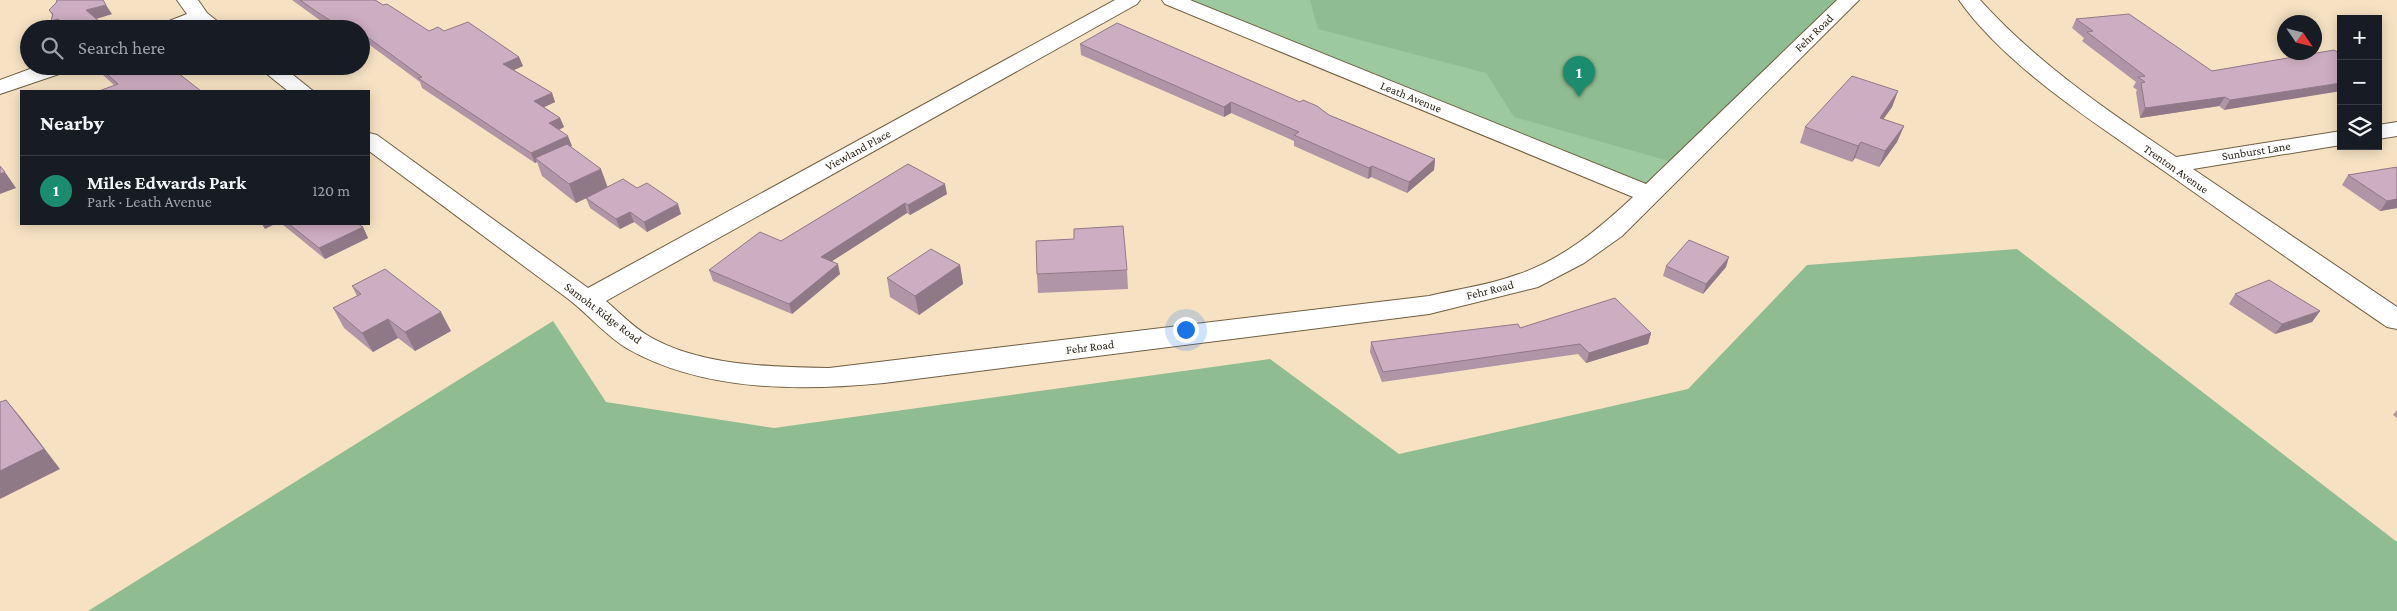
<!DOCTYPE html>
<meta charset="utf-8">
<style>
:root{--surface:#171b24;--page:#20242c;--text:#f1f3f6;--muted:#9ea1a6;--line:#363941;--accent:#1a8d6e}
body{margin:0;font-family:"Crimson Pro",serif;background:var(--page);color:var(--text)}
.controls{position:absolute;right:15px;top:15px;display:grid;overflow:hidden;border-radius:0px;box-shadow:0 2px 12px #0003}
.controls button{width:45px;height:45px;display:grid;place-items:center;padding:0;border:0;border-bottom:1px solid var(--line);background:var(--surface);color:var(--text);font:25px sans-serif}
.compass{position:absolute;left:2277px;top:15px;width:45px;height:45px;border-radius:50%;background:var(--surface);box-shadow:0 2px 12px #0003;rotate:125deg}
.you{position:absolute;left:1185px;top:329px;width:18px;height:18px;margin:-12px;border:4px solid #fff;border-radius:50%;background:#1a73e8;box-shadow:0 0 0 8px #1a73e833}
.badge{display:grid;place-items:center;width:32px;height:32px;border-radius:50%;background:var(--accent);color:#fff;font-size:16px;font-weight:700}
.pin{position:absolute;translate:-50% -41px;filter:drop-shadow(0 1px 2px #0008)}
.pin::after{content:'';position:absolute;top:26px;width:18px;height:15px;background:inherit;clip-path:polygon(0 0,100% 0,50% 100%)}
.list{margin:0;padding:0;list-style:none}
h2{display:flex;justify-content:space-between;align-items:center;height:65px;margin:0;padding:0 20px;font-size:21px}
h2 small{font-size:16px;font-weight:400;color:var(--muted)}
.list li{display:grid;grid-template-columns:32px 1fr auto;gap:15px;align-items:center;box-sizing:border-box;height:70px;padding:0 20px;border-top:1px solid var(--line)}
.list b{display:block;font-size:19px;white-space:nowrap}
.list p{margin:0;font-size:16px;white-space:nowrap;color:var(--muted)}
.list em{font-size:16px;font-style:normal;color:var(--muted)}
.icon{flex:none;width:28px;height:28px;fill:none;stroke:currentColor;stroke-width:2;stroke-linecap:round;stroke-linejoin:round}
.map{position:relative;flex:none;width:2397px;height:611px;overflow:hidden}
.search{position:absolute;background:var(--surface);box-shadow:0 2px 12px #0003;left:20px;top:20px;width:350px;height:55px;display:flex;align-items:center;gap:12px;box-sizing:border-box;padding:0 18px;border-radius:28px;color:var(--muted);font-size:19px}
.panel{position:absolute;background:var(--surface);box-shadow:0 2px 12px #0003;left:20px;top:90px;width:350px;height:135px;border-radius:0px}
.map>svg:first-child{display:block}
.green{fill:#9dc99e}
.forest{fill:#90bc91}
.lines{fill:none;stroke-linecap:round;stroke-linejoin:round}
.street-casing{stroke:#705f43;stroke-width:2}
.street{fill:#fff;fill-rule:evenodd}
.wall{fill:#b095a6}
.shaded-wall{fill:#907987}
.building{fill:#cdadc1;stroke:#907987}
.labels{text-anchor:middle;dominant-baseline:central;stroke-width:4;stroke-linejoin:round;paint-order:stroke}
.street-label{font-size:12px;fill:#2d261a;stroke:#fff}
</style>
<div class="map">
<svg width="2397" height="611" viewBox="0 0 2397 611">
<rect width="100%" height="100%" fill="#f6e2c3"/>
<!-- green -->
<path class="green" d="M1172,0H1848L1648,194Z"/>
<!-- forest -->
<path class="forest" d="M1310,0H1849L1679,164L1514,117L1486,73L1318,29Z
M2017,249L2397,542V611H88L553,321L606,402L774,428L1270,359L1399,454L1688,389L1807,265Z"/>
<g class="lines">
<defs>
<path id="street" d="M177,0H198L207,13L227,29H203L198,25L187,29H156L159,25L187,14Z
M1115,0H1140L1137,4L606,301C619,312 632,326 647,335C698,366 771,367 829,368L1429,296C1458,289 1490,285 1519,274C1563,259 1600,228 1633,197L1165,4L1162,0H1190L1646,184L1837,0H1859L1622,236L1584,263L1538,287L1429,314L884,383C801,391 704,392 628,349C607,337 587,313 567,298C501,249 435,200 369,151V133L377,135L588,288Z
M1959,0H1980C2037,63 2106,110 2176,157L2341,131V145L2193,169L2397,307V329L2387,327C2312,276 2238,223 2164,171C2098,125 2005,66 1959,0Z
M38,66H71L68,71L0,94V80Z
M257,66H282L313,91H288Z
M2397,122V136L2378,139V125Z"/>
</defs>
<!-- street casing -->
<use href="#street" class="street-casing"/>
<!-- street -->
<use href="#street" class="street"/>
</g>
<!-- wall -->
<path class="wall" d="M292,0H375L383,5L429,31H444L519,57L523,66L514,70L552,93L555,102L544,107L560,118L564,127L559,130L572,146H570L607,187L637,188L681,214L647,232L634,222L620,229L590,208L586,198L576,203L542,176L537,162L535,163L422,88L420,82L367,43L363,45L361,43V29H334L321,21Z
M49,10L112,14L96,19L108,29H56L51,21L52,15Z
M2076,19L2212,71L2334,50L2224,110L2219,106L2140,118L2136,92L2137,90L2133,87L2136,82L2082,41L2084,38L2072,28Z
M1080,44L1329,115L1435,159L1434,170L1407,193L1371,177L1368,179L1294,146V141L1231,113L1224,117L1081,55Z
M98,66H169L114,85L103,75Z
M1898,91L1892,107L1883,119L1904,126L1897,142L1879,167L1855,158L1852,162L1800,143L1805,127Z
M908,164L947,194L910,215L907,213L832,261L840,274L792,314L713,281L709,270L781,241Z
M2397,167V208L2380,211L2342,185L2348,175Z
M282,224H358L363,227L368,238L325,259Z
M960,265L963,284L919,315L890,297L887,278Z
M1666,266L1726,267L1703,294L1663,276Z
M1127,270L1128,289L1038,293L1037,274Z
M352,286L451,331L415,351L398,338L373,352L344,328L333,308L357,296Z
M2235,294L2320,311L2312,322L2275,334L2229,304Z
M1520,328L1651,333L1648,344L1586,363L1578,354L1382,382L1370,352L1371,342Z
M2397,410V418L2393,415Z"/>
<!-- shaded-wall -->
<path class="shaded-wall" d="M106,5L112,14L92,20L86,10Z
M58,19L64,28L56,29L51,21Z
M363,34L367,43L363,45L361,41V35Z
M519,57L523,66L507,73L503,64Z
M2341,83V91L2224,110L2230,100Z
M1898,91L1892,107L1873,134L1880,118Z
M552,93L555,102L538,110L534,101Z
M2225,97L2219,106L2140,118L2145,108Z
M1231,102V113L1224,117V107Z
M560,118L564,127L552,133L549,123Z
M1904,126L1897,142L1879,167L1885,151Z
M568,136L572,146L539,161L535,158L537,162L535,163L531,153Z
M1861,142L1855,158L1852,162L1858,146Z
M1435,159L1434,170L1407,193L1409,182Z
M1372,166L1371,177L1368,179L1369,168Z
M601,169L608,188L576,203L569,184Z
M5,172L16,188L0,194V174Z
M945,184L947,194L910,215L908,205Z
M2397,199V208L2380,211L2387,201Z
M905,203L907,213L823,267L821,257Z
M678,204L681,214L647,232L644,222Z
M630,212L634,222L620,229L616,219Z
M262,224H275L265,229Z
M363,227L368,238L325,259L319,248Z
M1729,257L1726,267L1703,294L1706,284Z
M838,264L840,274L792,314L789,304Z
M960,265L963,284L919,315L915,296Z
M2320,311L2312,322L2275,334L2282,324Z
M441,312L451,331L415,351L405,332Z
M388,319L398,338L373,352L362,333Z
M1651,333L1648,344L1586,363L1589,353Z
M6,400L22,419L60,469L0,499V471Z"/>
<!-- building -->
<path class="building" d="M57,0H103L106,5L86,10L108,29H69L58,19L51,21L53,14L49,10L56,3Z
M300,0H375L383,5L387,4L429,31L438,27L444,31L468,22L519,57L503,64L552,93L534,101L560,118L549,123L568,136L531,153L418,78L422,77L363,34L361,35V29H344L317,12Z
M2129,14L2212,71L2334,50L2341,54V83L2230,100L2225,97L2145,108L2141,83L2145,82L2138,77L2145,76L2087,32L2093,31L2076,19Z
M1117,23L1300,102L1303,100L1317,106L1329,115L1435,159L1409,182L1372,166L1369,168L1294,135L1299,132L1231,102L1224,107L1080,44Z
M98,66H169L201,91H99L118,84Z
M1852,76L1898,91L1880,118L1904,126L1885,151L1861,142L1858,146L1805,127Z
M567,144L601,169L569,184L535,158Z
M908,164L945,184L908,205L905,203L821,257L838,264L789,304L709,270L760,232L781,241Z
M0,166L5,172L0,174Z
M2397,167V199L2387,201L2348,175Z
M623,179L637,188L647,183L678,204L644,222L630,212L616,219L586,198Z
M289,224H358L363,227L319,248Z
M1123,226L1127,270L1037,274L1036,241L1074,239V229Z
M1689,240L1729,257L1706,284L1666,266Z
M931,249L960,265L915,296L887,278Z
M385,269L441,312L405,332L388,319L362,333L333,308L361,294L352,286Z
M2269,280L2320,311L2282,324L2235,294Z
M1615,298L1651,333L1589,353L1580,344L1383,372L1371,342L1518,324L1520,328Z
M6,400L44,449L0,471V402Z"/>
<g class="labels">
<!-- street labels -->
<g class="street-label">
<text transform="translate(1814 33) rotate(-44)">Fehr Road</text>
<text transform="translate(1411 97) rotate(22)">Leath Avenue</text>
<text transform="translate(858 150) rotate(-29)">Viewland Place</text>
<text transform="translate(2256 151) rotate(-9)">Sunburst Lane</text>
<text transform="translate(2176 169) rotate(35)">Trenton Avenue</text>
<text transform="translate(1490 290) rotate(-14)">Fehr Road</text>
<text transform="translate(603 313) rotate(37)">Samoht Ridge Road</text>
<text transform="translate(1090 347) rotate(-7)">Fehr Road</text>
</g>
</g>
</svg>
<div class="controls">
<button>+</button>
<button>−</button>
<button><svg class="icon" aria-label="layers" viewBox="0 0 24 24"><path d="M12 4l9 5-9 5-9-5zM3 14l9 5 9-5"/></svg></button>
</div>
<svg class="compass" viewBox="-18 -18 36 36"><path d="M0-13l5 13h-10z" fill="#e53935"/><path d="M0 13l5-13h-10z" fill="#9ea1a6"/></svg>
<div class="you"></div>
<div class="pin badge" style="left:1579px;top:97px">1</div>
<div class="search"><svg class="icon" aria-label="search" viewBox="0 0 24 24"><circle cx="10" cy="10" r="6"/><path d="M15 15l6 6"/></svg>Search here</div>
<section class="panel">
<h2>Nearby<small></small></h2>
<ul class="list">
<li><span class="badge">1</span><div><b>Miles Edwards Park</b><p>Park · Leath Avenue</p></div><em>120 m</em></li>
</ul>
</section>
</div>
